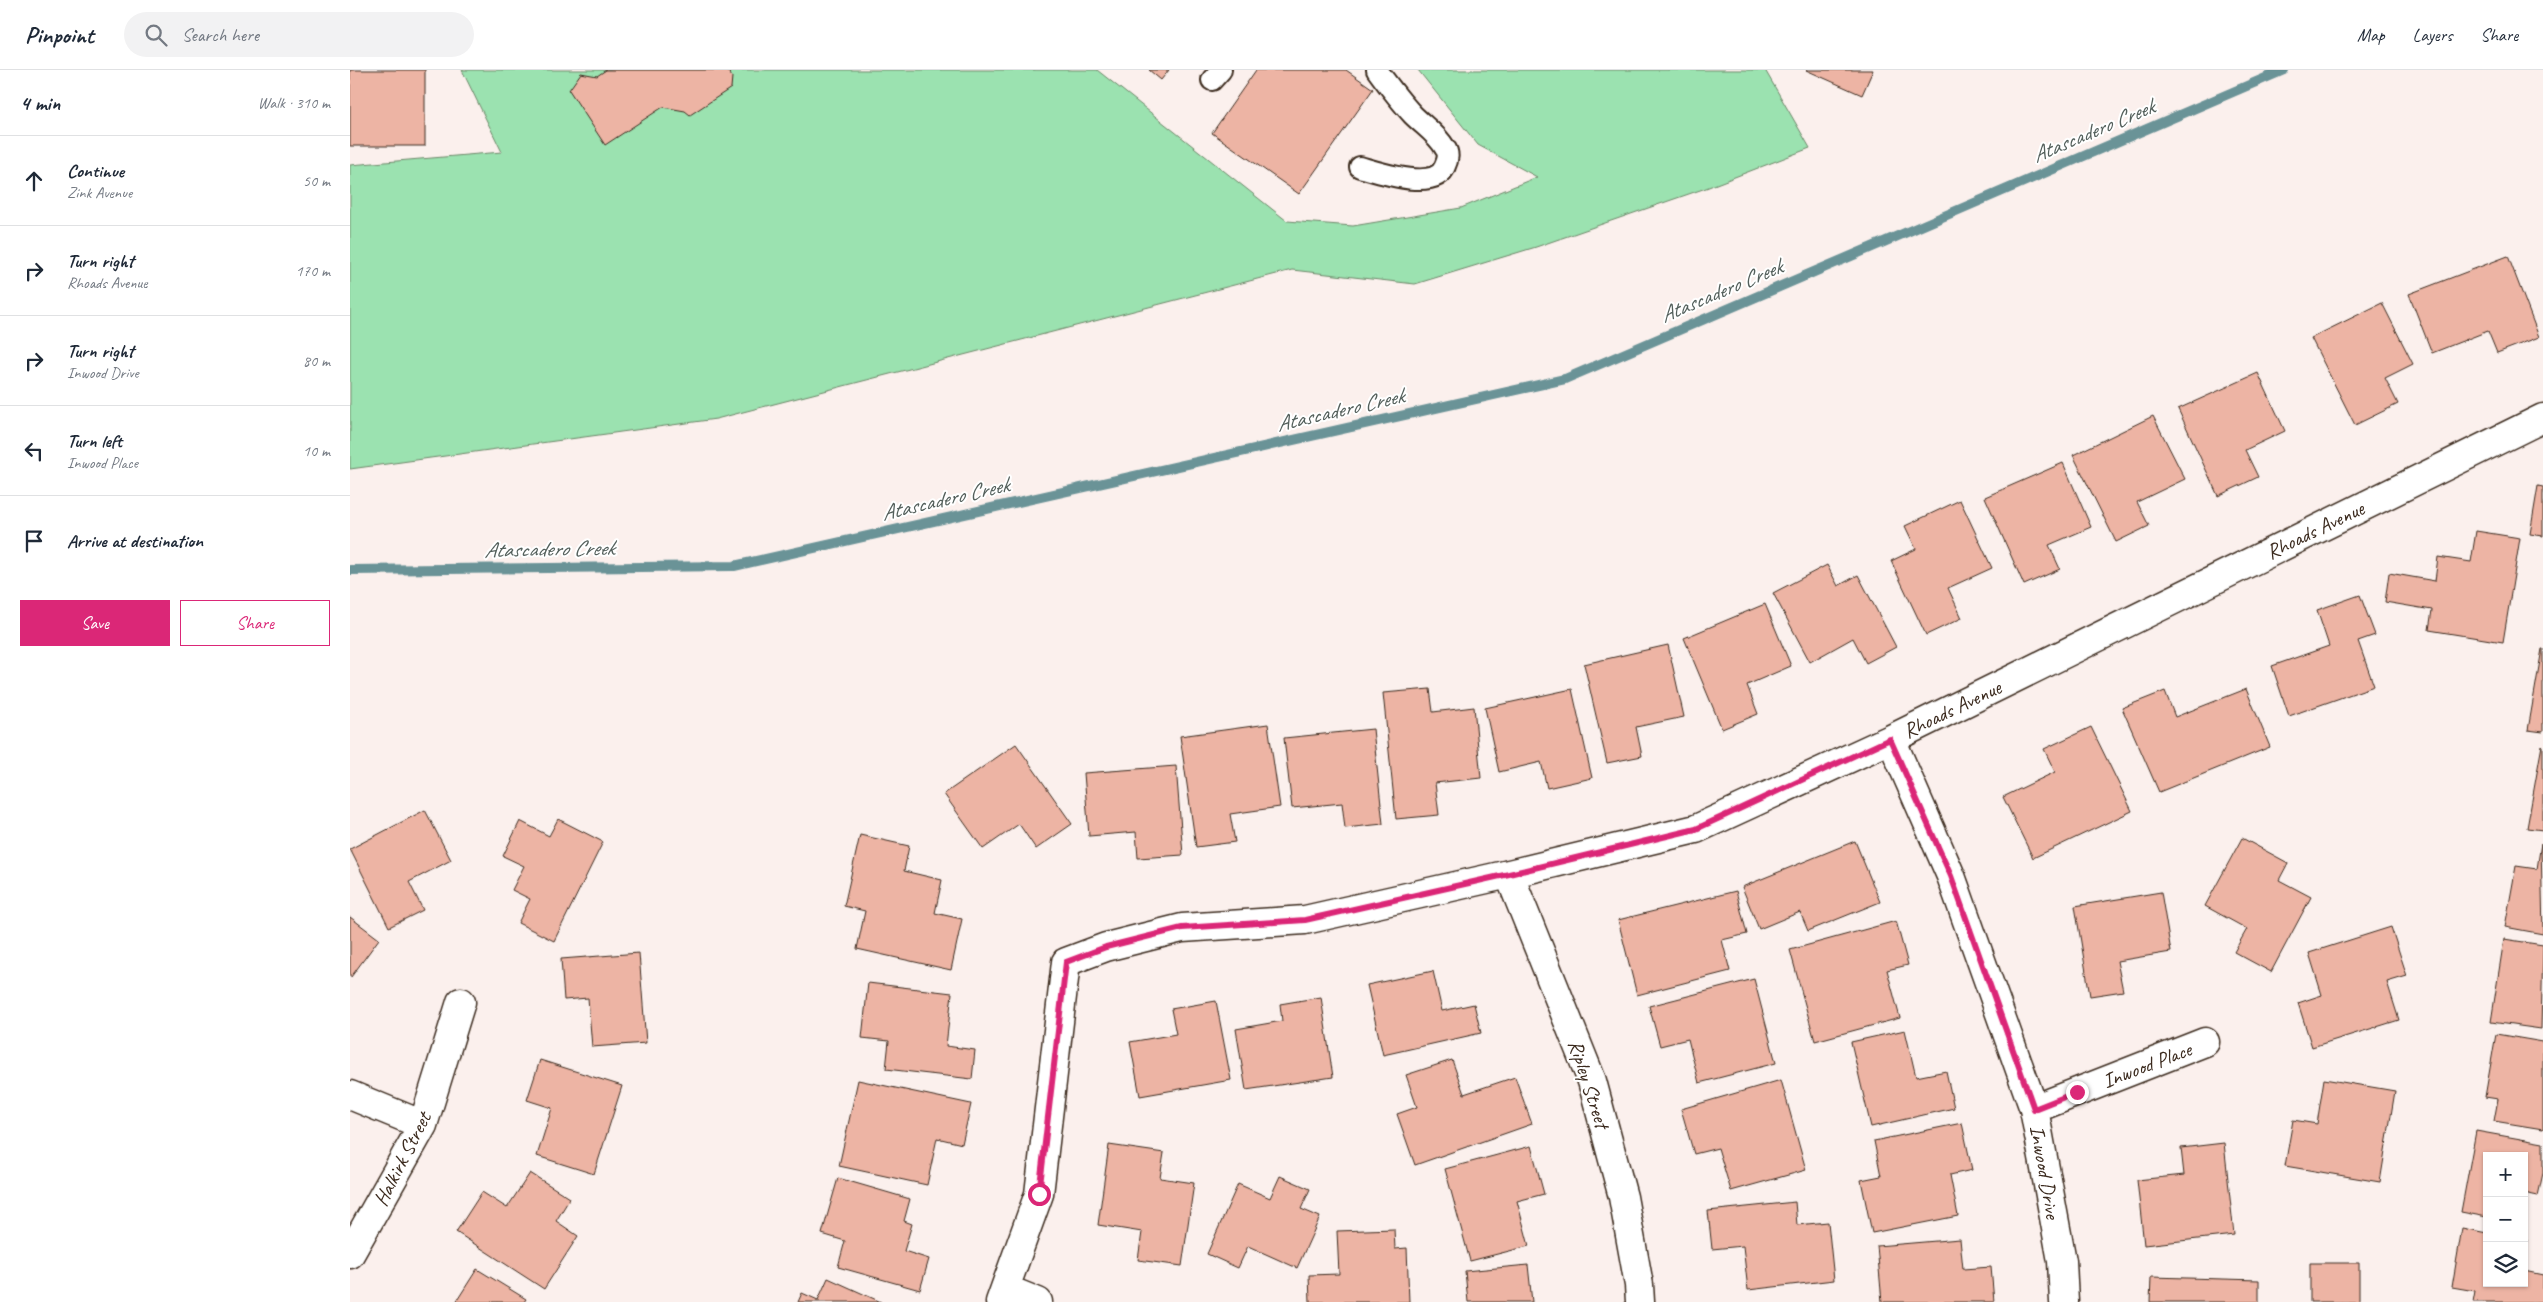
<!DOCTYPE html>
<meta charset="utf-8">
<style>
:root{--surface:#fff;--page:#f2f2f3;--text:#1f2937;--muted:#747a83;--line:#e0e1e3;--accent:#db2777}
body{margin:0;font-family:Caveat,sans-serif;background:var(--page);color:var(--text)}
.controls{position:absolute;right:15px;bottom:15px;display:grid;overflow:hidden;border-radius:0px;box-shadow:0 1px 4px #0004}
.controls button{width:45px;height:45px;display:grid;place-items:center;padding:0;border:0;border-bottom:1px solid var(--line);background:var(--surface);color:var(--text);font:25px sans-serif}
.stop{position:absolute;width:15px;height:15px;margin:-11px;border:4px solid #db2777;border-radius:50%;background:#fff}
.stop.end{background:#db2777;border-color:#fff;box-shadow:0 1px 5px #0008}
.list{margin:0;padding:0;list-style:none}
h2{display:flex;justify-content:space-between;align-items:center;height:65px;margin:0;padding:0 20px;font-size:21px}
h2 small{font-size:16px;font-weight:400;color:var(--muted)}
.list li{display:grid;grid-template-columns:32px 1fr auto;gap:15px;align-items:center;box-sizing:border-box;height:90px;padding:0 20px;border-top:1px solid var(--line)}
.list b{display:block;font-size:19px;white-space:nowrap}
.list p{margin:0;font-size:16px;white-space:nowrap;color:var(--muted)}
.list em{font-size:16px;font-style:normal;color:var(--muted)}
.actions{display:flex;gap:10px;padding:15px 20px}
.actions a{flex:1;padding:11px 0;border:1px solid var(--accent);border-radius:0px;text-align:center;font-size:18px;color:var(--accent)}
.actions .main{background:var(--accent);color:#fff}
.icon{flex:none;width:28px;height:28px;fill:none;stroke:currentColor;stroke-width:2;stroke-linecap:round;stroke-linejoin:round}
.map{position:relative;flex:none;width:2193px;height:1232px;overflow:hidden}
header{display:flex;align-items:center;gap:30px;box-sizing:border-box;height:70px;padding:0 25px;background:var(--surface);border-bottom:1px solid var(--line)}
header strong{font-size:24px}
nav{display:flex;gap:28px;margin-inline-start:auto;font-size:18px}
.search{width:350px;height:45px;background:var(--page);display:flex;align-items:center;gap:12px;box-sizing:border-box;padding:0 18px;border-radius:28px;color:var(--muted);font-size:19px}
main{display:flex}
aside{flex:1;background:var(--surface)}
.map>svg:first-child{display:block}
.green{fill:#9be2b0;stroke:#6b8667}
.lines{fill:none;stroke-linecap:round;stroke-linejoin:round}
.stream{stroke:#6a9397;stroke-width:10}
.building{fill:#edb4a4;stroke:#3b2a1e}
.service-casing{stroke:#3b2a1e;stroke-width:24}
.minor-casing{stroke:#3b2a1e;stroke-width:31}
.service{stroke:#fff;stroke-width:20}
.minor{stroke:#fff;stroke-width:28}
.route{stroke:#db2777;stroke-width:6}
.labels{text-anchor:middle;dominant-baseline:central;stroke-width:4;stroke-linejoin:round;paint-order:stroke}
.street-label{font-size:21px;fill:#3b2a1e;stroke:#fff}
.water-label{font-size:22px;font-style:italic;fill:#535f5b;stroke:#fff}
</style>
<header>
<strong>Pinpoint</strong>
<div class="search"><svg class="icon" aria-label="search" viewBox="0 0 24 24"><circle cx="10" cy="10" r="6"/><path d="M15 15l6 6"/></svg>Search here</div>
<nav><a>Map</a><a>Layers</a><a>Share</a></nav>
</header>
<main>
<aside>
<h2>4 min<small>Walk · 310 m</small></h2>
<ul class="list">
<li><svg class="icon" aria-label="ahead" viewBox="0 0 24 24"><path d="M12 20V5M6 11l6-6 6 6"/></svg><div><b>Continue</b><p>Zink Avenue</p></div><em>50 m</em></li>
<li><svg class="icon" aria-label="right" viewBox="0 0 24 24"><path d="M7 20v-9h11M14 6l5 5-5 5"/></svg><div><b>Turn right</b><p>Rhoads Avenue</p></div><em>170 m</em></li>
<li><svg class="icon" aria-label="right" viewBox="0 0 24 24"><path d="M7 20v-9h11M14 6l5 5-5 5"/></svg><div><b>Turn right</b><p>Inwood Drive</p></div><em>80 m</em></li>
<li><svg class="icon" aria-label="left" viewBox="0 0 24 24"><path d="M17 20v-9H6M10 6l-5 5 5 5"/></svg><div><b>Turn left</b><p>Inwood Place</p></div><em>10 m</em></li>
<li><svg class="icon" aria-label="arrive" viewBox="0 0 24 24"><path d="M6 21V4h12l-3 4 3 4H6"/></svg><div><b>Arrive at destination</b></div></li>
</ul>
<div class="actions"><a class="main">Save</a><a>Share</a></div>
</aside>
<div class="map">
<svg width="2193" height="1232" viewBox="0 0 2193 1232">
<rect width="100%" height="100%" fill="#fbf0ed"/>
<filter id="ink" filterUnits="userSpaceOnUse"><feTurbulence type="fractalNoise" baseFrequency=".02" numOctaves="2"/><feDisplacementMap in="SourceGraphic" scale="10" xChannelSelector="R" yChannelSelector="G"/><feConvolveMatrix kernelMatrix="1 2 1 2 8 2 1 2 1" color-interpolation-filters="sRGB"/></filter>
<g filter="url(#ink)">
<!-- green -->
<path class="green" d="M112,0H747L937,151L1003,156L1111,138L1187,107L1128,75L1068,0H1415L1460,78L1356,118L1186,177L1065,214L942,200L366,349L0,399V95L152,82Z"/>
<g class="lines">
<!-- stream -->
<path class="stream" d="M0,500L384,496L1215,309L1934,0"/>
</g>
<!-- building -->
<path class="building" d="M0,0H75V76H0Z
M256,0H377L382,7L381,18L340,45L335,41L313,37L255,75L219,20L231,3L247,6Z
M799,0H819L811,10Z
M906,0H996L1023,19L949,124L862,63Z
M1456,0H1523L1512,25Z
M2158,186L2189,267L2147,283L2138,261L2082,283L2059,224Z
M2032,233L2063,294L2035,308L2048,334L2005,355L1961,268Z
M1908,303L1935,361L1895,380L1908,407L1868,426L1828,339Z
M1803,346L1835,409L1787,432L1799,456L1766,472L1723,385Z
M1713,393L1741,457L1699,475L1710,499L1674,515L1635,427Z
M2188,416L2193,417V466L2180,464Z
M1610,430L1642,498L1598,518L1612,548L1576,565L1541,491L1566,479L1555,456Z
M2126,461L2170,468L2153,572L2079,560L2082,540L2035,532L2039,503L2085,511L2088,487L2121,492Z
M1477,495L1488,516L1508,505L1546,577L1516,593L1503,568L1460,592L1423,523Z
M2010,525L2025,565L2008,571L2024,616L1939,646L1922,596L1979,576L1967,540Z
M1415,534L1441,596L1397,615L1408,644L1372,659L1334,568Z
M1318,575L1334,647L1286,657L1292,686L1257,693L1234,594Z
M2192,579H2193V662L2178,660Z
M1080,619L1083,642L1124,637L1131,708L1085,713L1089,745L1046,749L1033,623Z
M1222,619L1242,708L1197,718L1191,692L1149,702L1135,638Z
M1896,619L1920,677L1809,722L1772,638L1815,621L1825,647Z
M918,654L930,737L880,744L885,772L846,777L830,666Z
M1741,657L1782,741L1683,788L1653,727L1705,702L1694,679Z
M1023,659L1033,754L995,758L992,733L942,738L934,668Z
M666,674L722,754L686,779L669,754L633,779L594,724Z
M2192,675L2193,676V760L2177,758Z
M826,696L833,785L788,788L786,762L739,766L734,703Z
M75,740L101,790L59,812L73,840L39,857L0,779Z
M208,749L253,772L204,871L168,853L180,829L162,820L174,796L153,786L170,751L199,766Z
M510,765L559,776L554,801L592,810L585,843L612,849L601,900L507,879L515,841L494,836Z
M1892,768L1938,793L1929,810L1961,827L1921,902L1884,882L1897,859L1855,836Z
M1505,771L1530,832L1458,861L1450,842L1409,859L1392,817Z
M2191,773L2193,864L2155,857L2166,796L2187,799Z
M1386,821L1397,864L1372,870L1380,901L1287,925L1268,850Z
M1811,822L1821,882L1767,891L1773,921L1740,926L1725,836Z
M0,847L29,869L1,907H0Z
M1546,851L1558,895L1537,900L1550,948L1465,971L1440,880Z
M2041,857L2057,906L2037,912L2049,950L1962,977L1948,933L1972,925L1959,883Z
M2154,869L2193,875L2191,959L2141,952Z
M289,883L296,973L242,977L238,928L214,930L211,889Z
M1083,901L1092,941L1124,934L1131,963L1033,985L1017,915Z
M1404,909L1426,993L1349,1013L1338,969L1310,976L1299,936Z
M518,913L602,923L596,976L625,980L622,1009L536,999L539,971L512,968Z
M971,927L983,1007L896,1020L886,959L932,951L930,934Z
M866,931L881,1010L790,1026L780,972L826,964L821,939Z
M1555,960L1566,1007L1596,1001L1604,1038L1521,1057L1501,972Z
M2146,964L2193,972V1059L2144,1051L2148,1029L2135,1027Z
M190,990L272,1016L244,1104L187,1086L202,1038L177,1030Z
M1102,990L1114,1024L1165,1007L1182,1054L1065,1095L1047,1044L1067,1037L1056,1005Z
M1974,1009L2045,1021L2030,1112L1935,1096L1943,1050L1967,1054Z
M508,1010L621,1034L612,1074L587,1068L577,1115L489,1096Z
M1431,1010L1456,1100L1381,1121L1368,1078L1344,1084L1331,1039Z
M1612,1053L1622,1100L1600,1105L1608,1146L1522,1163L1511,1110L1531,1106L1524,1071Z
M2126,1061L2193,1073V1103L2188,1126L2174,1123V1086H2137V1147L2111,1142Z
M1874,1073L1884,1165L1794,1175L1787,1110L1834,1105L1831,1078Z
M759,1075L814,1083L810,1108L844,1113L832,1196L788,1190L792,1162L748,1155Z
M1181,1076L1194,1124L1167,1131L1179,1176L1120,1191L1095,1099Z
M180,1103L220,1128L206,1151L228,1166L194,1219L106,1162L132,1122L157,1138Z
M930,1106L960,1119L951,1139L970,1147L947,1198L898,1176L888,1198L857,1184L888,1114L920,1128Z
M488,1108L560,1129L554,1151L562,1154L554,1181L579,1189L570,1220L488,1197L495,1171L472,1164Z
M1445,1132L1447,1155L1478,1152L1484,1210L1398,1220L1393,1176L1362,1179L1358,1141Z
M2112,1158L2137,1163V1213H2174V1201L2193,1205V1232H2123L2125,1221L2102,1217Z
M1044,1159L1045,1179L1057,1178L1059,1232H960L959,1205L989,1204L987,1161Z
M1610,1169L1613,1199L1641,1197L1644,1232H1532L1527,1176Z
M2174,1169L2178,1170L2174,1192Z
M1960,1193H2009V1232H1960Z
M1178,1195L1182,1232H1118L1115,1201Z
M127,1199L176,1229L174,1232H106Z
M1801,1207L1909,1210V1232H1800Z
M478,1208L531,1232H448L452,1223L468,1230Z"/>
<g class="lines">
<defs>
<path id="service" d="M862,10L871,0
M1010,97C1028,102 1086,122 1095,96C1098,90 1099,83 1095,78C1087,64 1074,56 1063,45C1050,31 1038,15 1027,0"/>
<path id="minor" d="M1541,669L1601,806L1684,1039L1712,1191L1714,1232
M1159,804L1242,1011L1273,1127L1289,1215L1290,1232
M0,1025L73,1055
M1684,1039L1855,972
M0,1184L73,1055L111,932
M656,1219L688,1232
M650,1232L689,1124L716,892L756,877L832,858L955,850L1159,804L1346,759L1541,669L2193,348"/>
</defs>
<!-- service casing -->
<use href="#service" class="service-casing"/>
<!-- minor casing -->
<use href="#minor" class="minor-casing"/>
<!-- service -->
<use href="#service" class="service"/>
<!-- minor -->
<use href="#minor" class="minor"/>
</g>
</g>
<g class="lines" filter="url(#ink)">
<!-- route -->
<path class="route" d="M689,1124L716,892L756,877L832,858L955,850L1159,804L1346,759L1540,669L1601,806L1684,1039L1727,1022"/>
</g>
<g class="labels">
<!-- street labels -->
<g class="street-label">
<text transform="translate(1965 460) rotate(-26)">Rhoads Avenue</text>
<text transform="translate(1602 639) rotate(-26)">Rhoads Avenue</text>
<text transform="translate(1797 995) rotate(-21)">Inwood Place</text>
<text transform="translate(1239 1014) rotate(72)">Ripley Street</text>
<text transform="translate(52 1089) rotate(-63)">Halkirk Street</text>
<text transform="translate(1695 1102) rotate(80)">Inwood Drive</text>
</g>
<!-- water labels -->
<g class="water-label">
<text transform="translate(1743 61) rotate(-23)">Atascadero Creek</text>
<text transform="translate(1371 221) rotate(-23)">Atascadero Creek</text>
<text transform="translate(990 340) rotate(-13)">Atascadero Creek</text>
<text transform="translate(595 429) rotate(-13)">Atascadero Creek</text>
<text transform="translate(199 479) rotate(-1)">Atascadero Creek</text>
</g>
</g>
</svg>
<div class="controls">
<button>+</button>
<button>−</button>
<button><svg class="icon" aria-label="layers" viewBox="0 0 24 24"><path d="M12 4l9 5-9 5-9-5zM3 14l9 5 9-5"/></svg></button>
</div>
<div class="stop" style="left:689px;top:1124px"></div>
<div class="stop end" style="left:1727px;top:1022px"></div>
</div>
</main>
